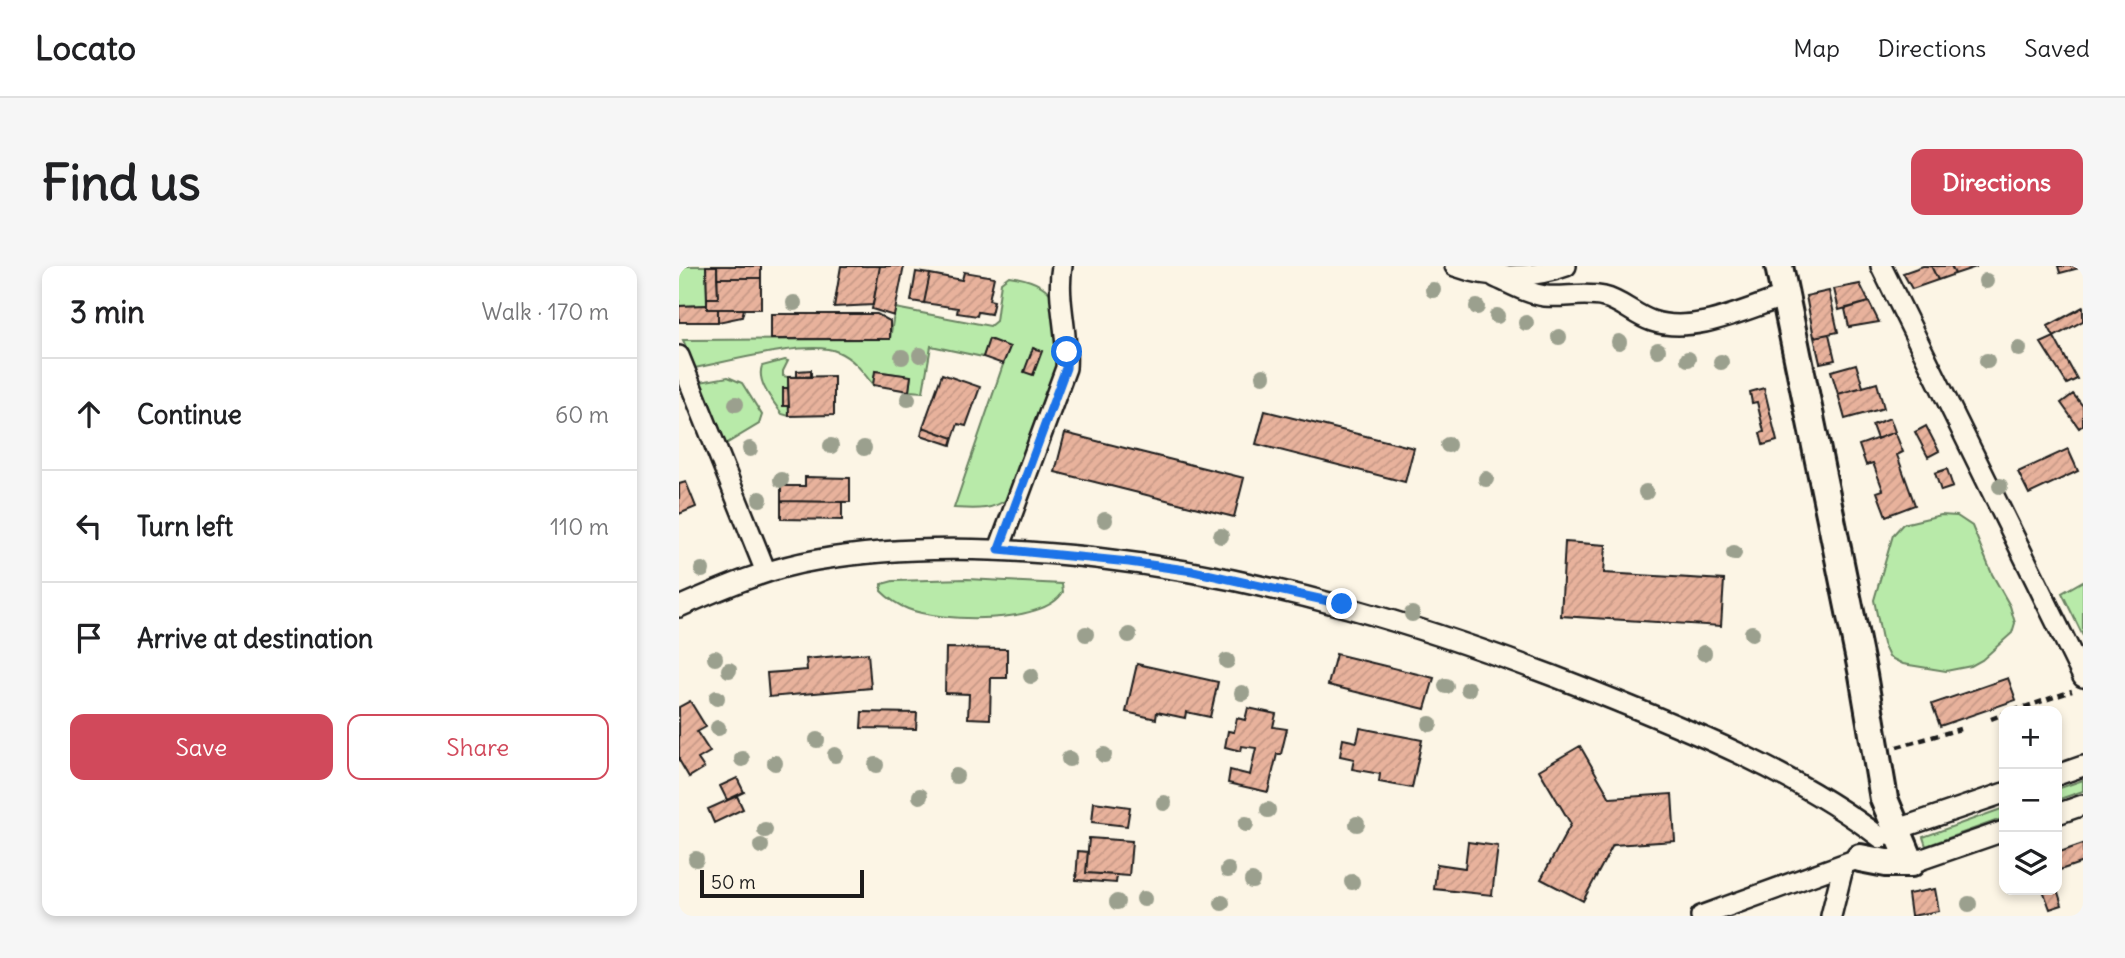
<!DOCTYPE html>
<meta charset="utf-8">
<style>
:root{--surface:#fff;--page:#f6f6f6;--text:#202124;--muted:#757577;--line:#e0e0e0;--accent:#d1495b}
body{margin:0;font-family:Delius,sans-serif;background:var(--page);color:var(--text)}
.controls{position:absolute;right:21px;bottom:21px;display:grid;overflow:hidden;border-radius:14px;box-shadow:0 4px 10px #0003}
.controls button{width:63px;height:63px;display:grid;place-items:center;padding:0;border:0;border-bottom:2px solid var(--line);background:var(--surface);color:var(--text);font:35px sans-serif}
.scale{position:absolute;left:21px;bottom:18px;width:164px;box-sizing:border-box;padding-left:7px;border:4px solid #1c1c1c;border-top:0;font-size:19px;line-height:24px;white-space:nowrap;color:#1c1c1c;-webkit-text-stroke:5px #fcf5e5;paint-order:stroke}
.stop{position:absolute;width:21px;height:21px;margin:-16px;border:5px solid #1a73e8;border-radius:50%;background:#fff}
.stop.end{background:#1a73e8;border-color:#fff;box-shadow:0 2px 7px #0008}
.list{margin:0;padding:0;list-style:none}
h2{display:flex;justify-content:space-between;align-items:center;height:91px;margin:0;padding:0 28px;font-size:30px}
h2 small{font-size:23px;font-weight:400;color:var(--muted)}
.list li{display:grid;grid-template-columns:46px 1fr auto;gap:21px;align-items:center;box-sizing:border-box;height:112px;padding:0 28px;border-top:2px solid var(--line)}
.list b{display:block;font-size:26px;white-space:nowrap}
.list em{font-size:23px;font-style:normal;color:var(--muted)}
.actions{display:flex;gap:14px;padding:21px 28px}
.actions a{flex:1;padding:16px 0;border:2px solid var(--accent);border-radius:14px;text-align:center;font-size:24px;color:var(--accent)}
.actions .main{background:var(--accent);color:#fff}
.icon{flex:none;width:38px;height:38px;fill:none;stroke:currentColor;stroke-width:2;stroke-linecap:round;stroke-linejoin:round}
.map{position:relative;flex:none;width:1404px;height:650px;overflow:hidden;border-radius:14px}
header{display:flex;align-items:center;gap:42px;box-sizing:border-box;height:98px;padding:0 35px;background:var(--surface);border-bottom:2px solid var(--line)}
header strong{font-size:33px}
nav{display:flex;gap:38px;margin-inline-start:auto;font-size:24px}
.intro{display:flex;align-items:center;justify-content:space-between;box-sizing:border-box;height:168px;padding:0 42px}
h1{margin:0;font-size:49px}
.button{padding:18px 32px;border-radius:14px;background:var(--accent);color:#fff;font-size:24px;font-weight:700}
main{display:flex;gap:42px;padding:0 42px}
aside{flex:1;background:var(--surface);border-radius:14px;box-shadow:0 4px 10px #0003}
.map>svg:first-child{display:block}
.grass{fill:#b8eaa9;stroke:#6a8362;stroke-width:2}
.building{fill:url(#building-hatch);stroke:#1c1c1c;stroke-width:2}
.lines{fill:none;stroke-linecap:round;stroke-linejoin:round}
.street-casing{stroke:#1c1c1c;stroke-width:24}
.secondary-casing{stroke:#1c1c1c;stroke-width:32}
.path{stroke:#1c1c1c;stroke-width:4.5;stroke-dasharray:7 5;stroke-linecap:butt}
.street{stroke:#fcf5e5;stroke-width:19}
.secondary{stroke:#fcf5e5;stroke-width:26}
.tree{fill:#9ba08e}
.route{stroke:#1a73e8;stroke-width:9}
</style>
<header>
<strong>Locato</strong>
<nav><a>Map</a><a>Directions</a><a>Saved</a></nav>
</header>
<div class="intro"><h1>Find us</h1><a class="button">Directions</a></div>
<main>
<aside>
<h2>3 min<small>Walk · 170 m</small></h2>
<ul class="list">
<li><svg class="icon" aria-label="ahead" viewBox="0 0 24 24"><path d="M12 20V5M6 11l6-6 6 6"/></svg><div><b>Continue</b></div><em>60 m</em></li>
<li><svg class="icon" aria-label="left" viewBox="0 0 24 24"><path d="M17 20v-9H6M10 6l-5 5 5 5"/></svg><div><b>Turn left</b></div><em>110 m</em></li>
<li><svg class="icon" aria-label="arrive" viewBox="0 0 24 24"><path d="M6 21V4h12l-3 4 3 4H6"/></svg><div><b>Arrive at destination</b></div></li>
</ul>
<div class="actions"><a class="main">Save</a><a>Share</a></div>
</aside>
<div class="map">
<svg width="1404" height="650" viewBox="0 0 1404 650">
<defs>
<pattern id="building-hatch" width="6" height="6" patternUnits="userSpaceOnUse" patternTransform="scale(1.75)"><rect width="6" height="6" fill="#e8b29c"/><path d="M-1 1l2-2M0 6l6-6M5 7l2-2" fill="none" stroke="#c69886"/></pattern>
</defs>
<rect width="100%" height="100%" fill="#fcf5e5"/>
<filter id="ink" filterUnits="userSpaceOnUse"><feTurbulence type="fractalNoise" baseFrequency=".0143" numOctaves="2"/><feDisplacementMap in="SourceGraphic" scale="14" xChannelSelector="R" yChannelSelector="G"/><feConvolveMatrix kernelMatrix="1 2 1 2 8 2 1 2 1" color-interpolation-filters="sRGB"/></filter>
<g filter="url(#ink)">
<!-- grass -->
<path class="grass" d="M0,0H27L28,39L0,40Z
M330,10C345,12 364,17 373,30L378,94L374,113L330,232C313,245 296,243 275,242L330,81L311,74L304,91L252,80L244,126L230,125L232,110L197,105L194,119C184,106 175,93 159,86C132,73 47,96 16,102L4,74L211,73L216,42L311,60L317,55L322,16Z
M106,94L109,95L104,105V110L109,111V122H104V140H110V150L103,148C94,135 77,116 83,100Z
M49,111L63,117L83,149L80,158L45,179L21,116Z
M1262,249L1278,250L1293,260L1313,308L1331,340L1336,357L1333,367L1303,394L1292,400L1267,405L1224,398L1210,391L1204,378L1195,334L1214,269L1224,258Z
M288,313L383,318L384,326C365,359 261,356 229,343C219,339 210,333 202,325L203,318L214,315Z
M1404,315V370L1383,327Z
M1404,514V525L1378,534V523Z
M1325,542V552L1247,580L1244,571Z"/>
<!-- building -->
<path class="building" d="M27,0H38L39,32H28Z
M38,0H82V12H38Z
M162,0H201L194,39L155,41Z
M201,0H225L215,50L193,43Z
M1244,0H1252L1259,14L1233,23L1224,7Z
M1252,0H1272L1276,8L1259,14Z
M1272,0H1297V1L1276,8Z
M1379,0H1404V1L1381,7Z
M237,6L251,8L245,37L232,35Z
M285,6L315,11L310,34L315,35L312,48L299,46L298,50L278,47L279,42L245,37L251,8L283,14Z
M38,12H82V43H28V32H39Z
M1181,18L1190,36L1160,44L1155,23Z
M1150,25L1159,66L1135,71L1127,30Z
M1190,36L1200,56L1170,61L1166,43Z
M28,39V43H39V56H0V40Z
M1404,41V55L1375,71L1369,60Z
M39,43H65L63,51L39,56Z
M92,48H198L211,55V73H92Z
M1150,68L1156,94L1141,97L1135,71Z
M1375,71L1398,113L1388,118L1362,77Z
M310,73L331,81L324,98L304,91Z
M354,82L363,85L354,109L345,106Z
M1177,98L1184,121L1159,128L1152,105Z
M132,104V111H118V105Z
M196,105L232,110L230,125L194,119Z
M263,108L301,121L287,160L279,158L274,172L244,161Z
M155,110V149L110,150L109,111Z
M1198,117L1205,142L1166,153L1159,128Z
M104,122H109L110,140H104Z
M1085,122L1098,175L1084,179L1081,167L1085,166L1078,136L1073,137L1071,126Z
M1394,128L1404,140V159L1400,162L1382,137Z
M586,145L735,182L726,216L577,178Z
M1211,152L1216,166L1198,173L1193,159Z
M1247,160L1260,185L1249,191L1236,166Z
M244,161L274,172L272,179L242,169Z
M1216,166L1224,186L1218,189L1236,239L1207,250L1198,226L1204,224L1194,197L1187,199L1180,179Z
M386,167L565,212L555,251L376,206Z
M1389,183L1399,205L1350,228L1339,206Z
M1268,203L1274,221L1262,225L1256,207Z
M126,211L171,212V236L102,235V220H126Z
M7,216L17,241L0,248V218Z
M102,235L163,236V254L102,253Z
M886,276L927,279L925,307L1045,314L1042,360L882,350Z
M267,382L328,383V412H312L311,453L289,452L290,428L266,427Z
M189,387L192,422L90,431L88,407L128,404L127,393Z
M657,388L755,412L746,443L649,419Z
M458,398L539,416L531,451L507,446L506,452L478,446L477,453L447,446Z
M1329,412L1337,434L1261,460L1253,438Z
M11,435L27,461L18,466L31,486L19,493L25,502L10,511L0,494V441Z
M569,442L597,448L594,461L608,463L602,488H598L589,526L549,517L551,504L571,509L577,482L563,480L562,485L546,481L549,465L555,466L558,452L566,454Z
M183,446L238,447L237,463L182,462Z
M681,462L743,474L733,522L700,516L701,508L673,503L675,493L661,490L664,473L678,476Z
M901,480L931,532L993,528L996,575L934,579L904,635L862,613L892,558L860,504Z
M58,512L65,526L48,534L41,520Z
M58,530L64,543L35,557L29,543Z
M415,536L451,541L448,560L413,556Z
M410,572L453,575L450,610L407,607Z
M789,576L819,580L813,629L755,623L758,598L786,602Z
M1404,578V596L1378,605V587Z
M399,585L409,586L407,607L438,609L437,617L397,614Z
M1256,623L1260,645L1232,650L1229,628Z
M1378,623L1383,639L1371,643L1364,624Z"/>
<g class="lines">
<defs>
<path id="street" d="M776,0C811,13 852,13 887,0
M1202,0L1404,411
M816,11C832,18 849,28 866,30C886,32 905,26 925,31C943,35 955,49 973,55C1015,69 1066,43 1107,30
M0,90L87,306
M320,283L387,102C390,68 377,34 383,0
M0,341C45,321 90,302 138,294C230,278 325,282 417,292C591,312 751,361 913,425C1011,464 1118,507 1202,572
M1378,509L1404,500
M1378,548L1404,539
M1219,563L1325,527
M1232,597L1325,565
M1022,650L1181,592
M1152,650L1165,598"/>
<path id="secondary" d="M1100,0L1184,409L1205,533L1232,597H1207L1181,592"/>
</defs>
<!-- street casing -->
<use href="#street" class="street-casing"/>
<!-- secondary casing -->
<use href="#secondary" class="secondary-casing"/>
<!-- path -->
<path class="path" d="M1334,445L1393,425
M1312,453L1325,448
M1218,481L1281,463"/>
<!-- street -->
<use href="#street" class="street"/>
<!-- secondary -->
<use href="#secondary" class="secondary"/>
</g>
<!-- trees -->
<g class="tree">
<circle cx="1307" cy="15" r="8"/>
<circle cx="754" cy="24" r="8"/>
<circle cx="115" cy="37" r="8"/>
<circle cx="798" cy="41" r="8"/>
<circle cx="818" cy="50" r="8"/>
<circle cx="847" cy="57" r="8"/>
<circle cx="880" cy="71" r="8"/>
<circle cx="940" cy="76" r="8"/>
<circle cx="1340" cy="83" r="8"/>
<circle cx="979" cy="84" r="8"/>
<circle cx="241" cy="89" r="8"/>
<circle cx="223" cy="91" r="8"/>
<circle cx="1009" cy="93" r="8"/>
<circle cx="1308" cy="95" r="8"/>
<circle cx="1042" cy="96" r="8"/>
<circle cx="584" cy="110" r="8"/>
<circle cx="229" cy="133" r="8"/>
<circle cx="57" cy="138" r="8"/>
<circle cx="769" cy="179" r="8"/>
<circle cx="152" cy="180" r="8"/>
<circle cx="185" cy="182" r="8"/>
<circle cx="71" cy="183" r="8"/>
<circle cx="807" cy="213" r="8"/>
<circle cx="102" cy="214" r="8"/>
<circle cx="1321" cy="220" r="8"/>
<circle cx="967" cy="226" r="8"/>
<circle cx="81" cy="233" r="8"/>
<circle cx="426" cy="254" r="8"/>
<circle cx="542" cy="270" r="8"/>
<circle cx="1055" cy="287" r="8"/>
<circle cx="23" cy="304" r="8"/>
<circle cx="733" cy="348" r="8"/>
<circle cx="1073" cy="367" r="8"/>
<circle cx="407" cy="368" r="8"/>
<circle cx="450" cy="369" r="8"/>
<circle cx="1025" cy="387" r="8"/>
<circle cx="36" cy="392" r="8"/>
<circle cx="548" cy="395" r="8"/>
<circle cx="50" cy="404" r="8"/>
<circle cx="352" cy="410" r="8"/>
<circle cx="767" cy="420" r="8"/>
<circle cx="789" cy="423" r="8"/>
<circle cx="563" cy="427" r="8"/>
<circle cx="38" cy="432" r="8"/>
<circle cx="751" cy="458" r="8"/>
<circle cx="39" cy="462" r="8"/>
<circle cx="138" cy="474" r="8"/>
<circle cx="156" cy="489" r="8"/>
<circle cx="425" cy="489" r="8"/>
<circle cx="63" cy="493" r="8"/>
<circle cx="390" cy="493" r="8"/>
<circle cx="96" cy="497" r="8"/>
<circle cx="197" cy="499" r="8"/>
<circle cx="277" cy="510" r="8"/>
<circle cx="241" cy="530" r="8"/>
<circle cx="485" cy="537" r="8"/>
<circle cx="589" cy="544" r="8"/>
<circle cx="567" cy="558" r="8"/>
<circle cx="678" cy="558" r="8"/>
<circle cx="86" cy="564" r="8"/>
<circle cx="82" cy="580" r="8"/>
<circle cx="17" cy="593" r="8"/>
<circle cx="549" cy="604" r="8"/>
<circle cx="573" cy="615" r="8"/>
<circle cx="673" cy="616" r="8"/>
<circle cx="465" cy="633" r="8"/>
<circle cx="438" cy="636" r="8"/>
<circle cx="543" cy="637" r="8"/>
<circle cx="1290" cy="638" r="8"/>
</g>
</g>
<g class="lines" filter="url(#ink)">
<!-- route -->
<path class="route" d="M388,86L387,102L320,283L450,296L514,305L663,338"/>
</g>
</svg>
<div class="controls">
<button>+</button>
<button>−</button>
<button><svg class="icon" aria-label="layers" viewBox="0 0 24 24"><path d="M12 4l9 5-9 5-9-5zM3 14l9 5 9-5"/></svg></button>
</div>
<div class="scale">50 m</div>
<div class="stop" style="left:388px;top:86px"></div>
<div class="stop end" style="left:663px;top:338px"></div>
</div>
</main>
